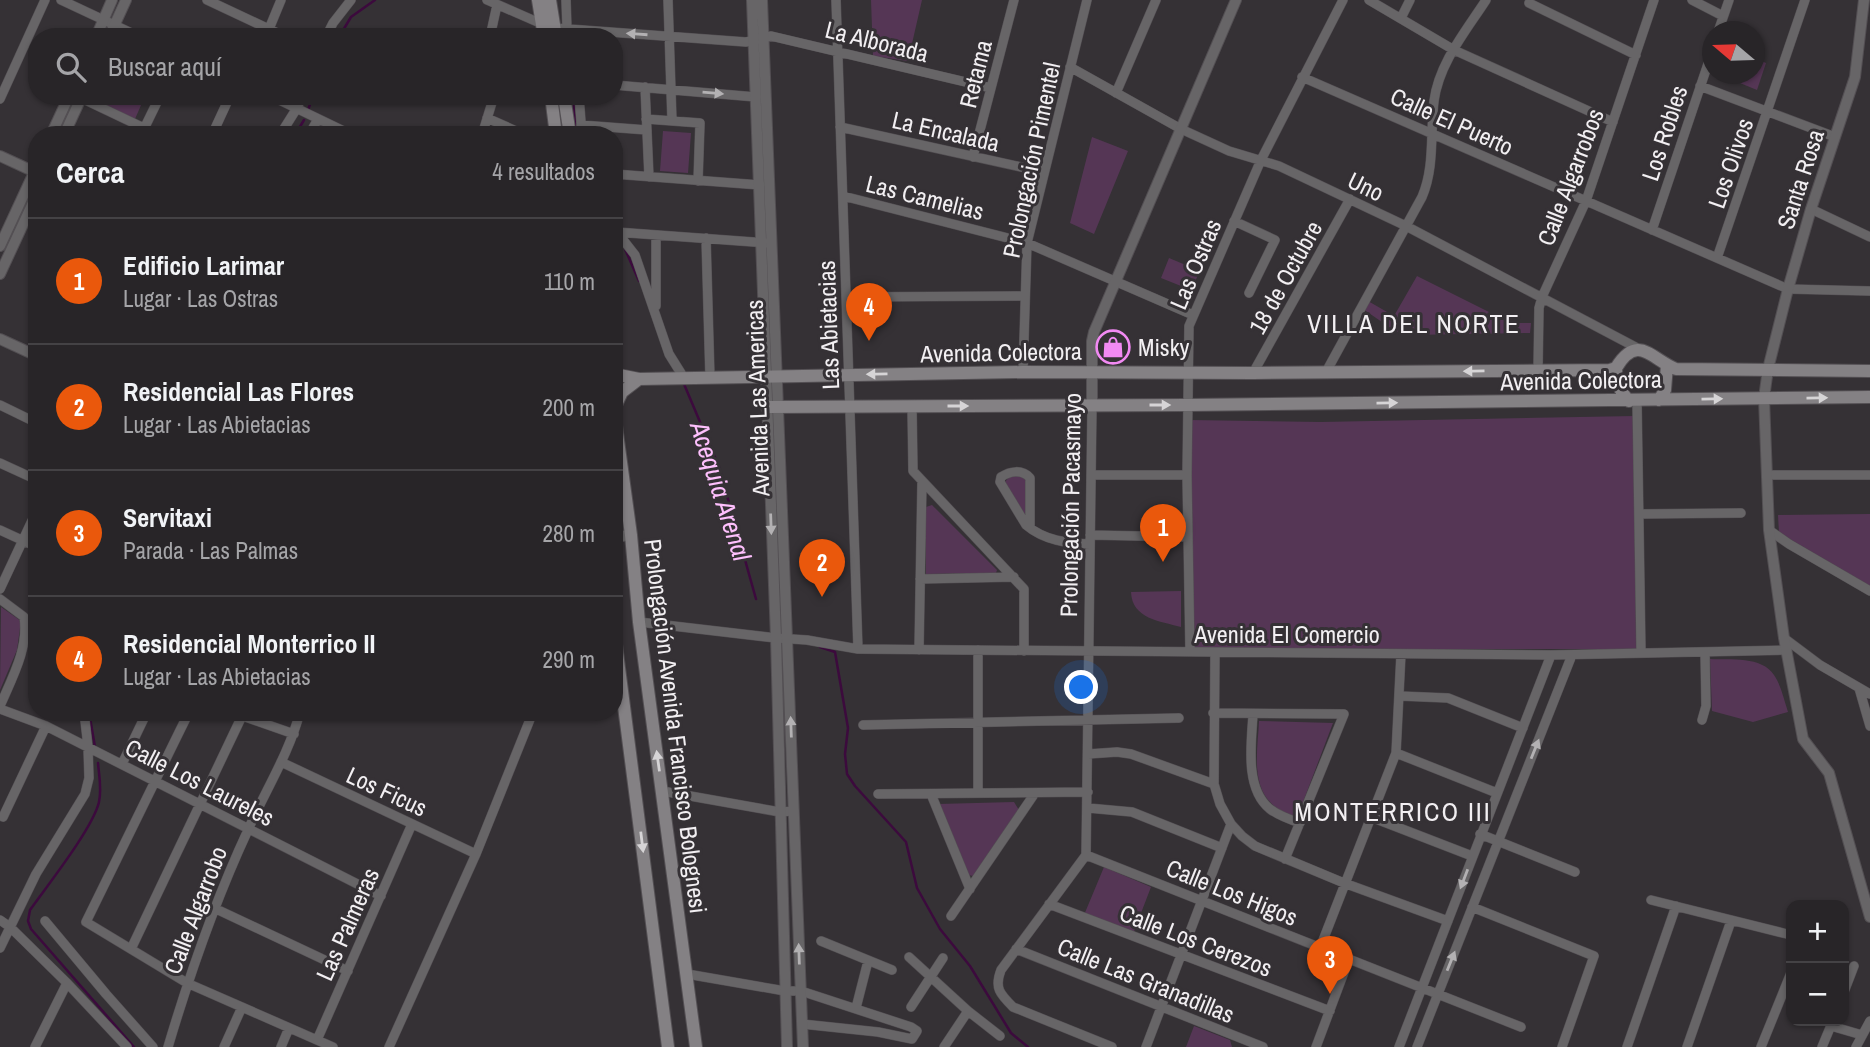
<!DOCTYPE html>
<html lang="es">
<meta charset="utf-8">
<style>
:root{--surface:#282528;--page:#302d30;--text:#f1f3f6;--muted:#a5a5a8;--line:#444245;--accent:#ea580c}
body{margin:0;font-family:"Archivo Narrow",sans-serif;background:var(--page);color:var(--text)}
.controls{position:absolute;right:21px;bottom:21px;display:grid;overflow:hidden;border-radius:14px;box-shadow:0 2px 5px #0004}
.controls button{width:63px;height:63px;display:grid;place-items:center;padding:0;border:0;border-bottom:2px solid var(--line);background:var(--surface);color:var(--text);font:35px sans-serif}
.compass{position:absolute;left:1702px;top:21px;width:63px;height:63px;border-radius:50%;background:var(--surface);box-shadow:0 2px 5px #0004;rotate:289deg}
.you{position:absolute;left:1082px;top:688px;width:24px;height:24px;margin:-18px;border:5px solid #fff;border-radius:50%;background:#1a73e8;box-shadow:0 0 0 10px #1a73e833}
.badge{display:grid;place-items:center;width:46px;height:46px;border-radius:50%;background:var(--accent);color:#fff;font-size:23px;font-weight:700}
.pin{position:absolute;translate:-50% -58px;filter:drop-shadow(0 2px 4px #0008)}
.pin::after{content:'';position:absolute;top:37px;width:24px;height:21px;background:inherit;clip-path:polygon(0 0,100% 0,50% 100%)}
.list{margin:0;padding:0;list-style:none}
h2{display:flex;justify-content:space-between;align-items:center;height:91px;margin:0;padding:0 28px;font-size:30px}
h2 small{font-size:23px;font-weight:400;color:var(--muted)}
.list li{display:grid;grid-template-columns:46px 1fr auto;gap:21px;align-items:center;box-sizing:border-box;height:126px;padding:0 28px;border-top:2px solid var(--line)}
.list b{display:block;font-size:26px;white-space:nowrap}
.list p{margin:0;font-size:23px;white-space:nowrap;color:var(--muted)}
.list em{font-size:23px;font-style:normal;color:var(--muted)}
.icon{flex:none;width:38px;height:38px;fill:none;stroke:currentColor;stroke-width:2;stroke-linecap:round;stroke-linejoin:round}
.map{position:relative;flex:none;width:1870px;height:1047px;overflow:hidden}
.search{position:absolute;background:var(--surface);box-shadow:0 2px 5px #0004;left:28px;top:28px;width:595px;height:77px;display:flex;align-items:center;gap:18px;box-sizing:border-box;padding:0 24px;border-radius:28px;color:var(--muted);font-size:26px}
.panel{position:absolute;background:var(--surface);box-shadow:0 2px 5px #0004;left:28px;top:126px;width:595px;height:595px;border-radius:28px}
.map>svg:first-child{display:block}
.green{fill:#553655}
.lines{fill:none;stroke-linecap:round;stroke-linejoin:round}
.stream{stroke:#3c0a3d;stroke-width:2.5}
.minor-casing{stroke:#534f53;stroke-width:10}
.tertiary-casing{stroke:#534f53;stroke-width:12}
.secondary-casing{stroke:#534f53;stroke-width:14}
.minor{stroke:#676567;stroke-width:9}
.tertiary{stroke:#676567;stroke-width:10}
.secondary{stroke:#848184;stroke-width:12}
.oneway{fill:#b3b1b3}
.oneway2{fill:#d6d4d6}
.labels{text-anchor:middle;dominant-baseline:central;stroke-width:6;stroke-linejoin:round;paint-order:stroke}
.street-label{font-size:24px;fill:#f2eff2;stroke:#353135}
.poi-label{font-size:24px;fill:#f2eff2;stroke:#353135;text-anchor:start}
.neighbourhood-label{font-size:26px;letter-spacing:2px;fill:#f2eff2;stroke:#353135}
.water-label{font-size:26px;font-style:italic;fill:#fec0fd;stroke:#353135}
</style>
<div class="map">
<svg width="1870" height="1047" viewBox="0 0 1870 1047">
<rect width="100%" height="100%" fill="#353135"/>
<!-- green -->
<path class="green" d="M871,0H922L908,61L873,56Z
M1755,58L1766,63L1757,90L1718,74H1755Z
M100,96H145L135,119L97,102Z
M663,131L691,133L688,173L660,171Z
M1092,137L1128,151L1094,234L1070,223Z
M1169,258L1200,271L1191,290L1161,278Z
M1417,276L1511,323H1531L1530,333L1410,335L1395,331L1363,309L1368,301L1394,316Z
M1635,416L1636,649H1193L1189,420L1321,422Z
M1011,475L1028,478V516L1023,518L1004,483Z
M932,505L997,570L996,573L926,574V507Z
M1870,514V586L1779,533L1778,515Z
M1181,591V627C1160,621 1132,619 1131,592Z
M1,607L21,621L17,650L0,690Z
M1710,659C1730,660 1762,656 1774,675C1781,685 1784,700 1788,712L1753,722L1712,711Z
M1259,721L1333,723L1297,818C1289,814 1279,811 1273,805C1250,785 1258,748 1259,721Z
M1014,802L1019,810L973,876L968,875L938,804Z
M1104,867L1151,887L1133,934L1084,915Z
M1194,1026L1230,1040L1232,1047H1186Z"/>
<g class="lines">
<!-- stream -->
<path class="stream" d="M339,37L351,17L375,0
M573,96L576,135
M308,110L313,96
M295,135L304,120
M625,249L639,281
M684,384L719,467L756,599
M820,647L835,652L848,728L845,754L847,774L855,786L906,842L917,888L940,929L970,966L1011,1033L1028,1047
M89,712L95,747
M98,763C99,776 102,788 99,802C93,828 47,886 30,910L28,921L31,929L134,1047"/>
<defs>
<path id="minor" d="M61,0L140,37
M207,0L286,37
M487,0L542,24
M566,0L567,29
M668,0L672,121
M836,0L858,649
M1369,0L1454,50L1613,122
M1692,0L1723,16
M1529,3L1636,55
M1401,18L1410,0
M555,28L746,42L771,36L991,88
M269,29L281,0
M1718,32L1729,0
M326,37L333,23L351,0
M490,37L497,5
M1070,67L1181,129L1229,151L1279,166L1406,226L1641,350
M1302,77L1788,289L1870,291
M614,85L756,97
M1700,86L1835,137
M645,87L649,177
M1116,93L1156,0
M271,96L352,135
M579,96L582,135
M81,98L144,128
M0,99L45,0
M487,118L525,135
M646,119L700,123L698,181
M581,125L647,130
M840,127L1044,172
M141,135L160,96
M212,135L230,96
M280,135L297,108L302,96
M309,135L318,119
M482,135L494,96
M973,157L1014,0
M614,174L760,185
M843,196L1027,243L1193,315
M1811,209L1870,237
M1234,221L1275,240L1249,293
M1652,230L1713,49
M616,232L766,243
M617,232L635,255L669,354L684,378
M656,235V306
M706,238L710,378
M1717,258L1805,0
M846,297L1024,296
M1538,370L1539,308L1542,297L1586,201L1654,0
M1023,372L1027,243L1087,0
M1326,372L1422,197C1435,167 1430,133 1434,101C1439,63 1466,31 1486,0
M1253,373L1350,199
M1637,401L1641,653
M0,405L37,423
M1092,406L1086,855L1001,970C994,988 1000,994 1013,1007L1112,1047
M912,407L913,471L1024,589V651
M0,463L37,480
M1091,475H1187
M1767,475H1870
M1639,514L1741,513
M1030,528V478C1022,469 1010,471 1001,477L1000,482L1026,525C1045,541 1067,543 1090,544
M0,530L37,547
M1769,530L1789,544L1870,591
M1090,535L1188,537
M920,579L1014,577
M0,589L37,510
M0,599L24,617C29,648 12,678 0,706
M639,622L776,638L807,640L858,649L1551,655L1787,650
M1784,638L1820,665L1870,694
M919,650L922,481
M1190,652L1187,475L1189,326L1261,160L1343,0
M1215,652L1214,784L1220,804L1231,824L1242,836L1255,846L1344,883L1448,921
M1859,688L1870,726
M1400,696L1448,698L1523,728
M0,709L46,726L381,896
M189,712L86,922L187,983L333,1047
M231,712L294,734
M1213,713L1344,714L1285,859
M1253,715C1251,745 1245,789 1270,809C1279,816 1291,820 1300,823
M1702,720L1706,706L1705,652
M863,725L1179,718
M1396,753L1497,793
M1088,754L1117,752L1131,754L1214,784
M281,762L476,854
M122,764L147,712
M662,791L780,812L794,811
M978,793V650
M878,794L1088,792
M931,794L970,889
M1088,808L1132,812L1222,848
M3,817L46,726
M1371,817L1472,856
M1480,834L1575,872
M1086,855L1521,1027
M1651,900L1791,935
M1049,904L1330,1011
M1472,907L1594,956L1562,1047
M214,908L348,971
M951,916L1035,793
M0,920L10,927L67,983L127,1047
M45,921L106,994L153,1047
M821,941L892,970
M0,948L36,874L85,794L89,778L88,747L84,712
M1320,948L1396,753L1401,654
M131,949L242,716
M1016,949L1263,1047
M909,957L968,1011L1000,1036
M687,974L785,991H801L911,1027L917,1031L912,1039L878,1032L802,1024
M1844,992L1854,966
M911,1007L943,958
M856,1008L868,961
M1831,1026L1862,1035
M317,1040L412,824
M35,1047L67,983
M168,1047C190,973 215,901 248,830C265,791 289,754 300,712
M224,1047L242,1007
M281,1047L289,1028
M389,1047L476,854L533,712
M944,1047L968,1011
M1146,1047L1231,824
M1316,1047L1349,959
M1399,1047L1551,655
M1417,1047L1572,655
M1627,1047L1676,906
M1687,1047L1731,921
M1761,1047L1791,973
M1822,1047L1832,1023
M1856,1047L1870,1021"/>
<path id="tertiary" d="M752,0L776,638L787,1047
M762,0L803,1047
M1864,0L1855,77L1811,209L1788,289L1768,369L1764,398L1769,530L1784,638L1803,739L1829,773L1870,917
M96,37L112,0
M109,37L126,0
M51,135L69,96
M64,135L82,96
M0,156L37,173
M0,246L37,166
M0,274L37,194
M0,339L37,356
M1092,406V341L1094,332L1236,0
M614,537L631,535"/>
<path id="secondary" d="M538,0L544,37
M550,0L556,37
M551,96L556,135
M564,96L570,135
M1616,368C1616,383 1619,390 1629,401
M614,374L639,379L1023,372L1253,373L1610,370L1616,368C1638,332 1652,360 1676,369L1870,371
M1659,400L1665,390L1667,365
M767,407L1187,405L1870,397
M614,409L622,392L639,379
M614,411L631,535L639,622L696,1047
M614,629L668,1047"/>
</defs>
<!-- minor casing -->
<use href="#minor" class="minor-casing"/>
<!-- tertiary casing -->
<use href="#tertiary" class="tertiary-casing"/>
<!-- secondary casing -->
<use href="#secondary" class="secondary-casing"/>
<!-- minor -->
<use href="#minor" class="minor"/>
<!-- tertiary -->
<use href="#tertiary" class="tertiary"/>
<!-- secondary -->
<use href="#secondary" class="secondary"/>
</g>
<!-- one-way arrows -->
<defs><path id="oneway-solid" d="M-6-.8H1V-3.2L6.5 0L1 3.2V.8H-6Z" transform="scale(1.75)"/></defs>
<g class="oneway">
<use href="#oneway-solid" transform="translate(637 34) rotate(-176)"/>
<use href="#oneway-solid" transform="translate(713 93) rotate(5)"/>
<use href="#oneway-solid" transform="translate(771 524) rotate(88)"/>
<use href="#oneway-solid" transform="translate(791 727) rotate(-92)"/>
<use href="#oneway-solid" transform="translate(1535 749) rotate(-68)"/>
<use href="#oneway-solid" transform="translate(1464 879) rotate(111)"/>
<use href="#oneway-solid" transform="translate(799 954) rotate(-92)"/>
<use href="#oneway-solid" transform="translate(1451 961) rotate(-68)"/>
</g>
<g class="oneway2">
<use href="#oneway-solid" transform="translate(1474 371) rotate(179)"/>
<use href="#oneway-solid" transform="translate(877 374) rotate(179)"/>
<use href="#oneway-solid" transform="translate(1817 398) rotate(-1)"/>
<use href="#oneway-solid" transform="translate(1712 399) rotate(-1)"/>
<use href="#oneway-solid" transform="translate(1387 403) rotate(-1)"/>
<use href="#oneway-solid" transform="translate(1160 405)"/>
<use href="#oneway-solid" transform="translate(958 406)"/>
<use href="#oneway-solid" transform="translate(658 761) rotate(-98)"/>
<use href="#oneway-solid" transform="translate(642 842) rotate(83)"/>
</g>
<!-- icons -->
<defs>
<symbol id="shop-ring" viewBox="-11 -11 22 22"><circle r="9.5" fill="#353135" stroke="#f28af3" stroke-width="1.5"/><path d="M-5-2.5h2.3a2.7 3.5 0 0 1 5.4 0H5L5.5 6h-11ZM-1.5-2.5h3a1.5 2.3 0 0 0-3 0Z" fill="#f28af3"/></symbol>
</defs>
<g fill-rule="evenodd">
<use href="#shop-ring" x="1094" y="328" width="38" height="38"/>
</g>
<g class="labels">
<!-- street labels -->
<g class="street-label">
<text transform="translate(877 41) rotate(14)">La Alborada</text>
<text transform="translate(975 74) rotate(-76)">Retama</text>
<text transform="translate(1452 121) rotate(24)">Calle El Puerto</text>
<text transform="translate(946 131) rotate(13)">La Encalada</text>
<text transform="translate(1664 133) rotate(-72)">Los Robles</text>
<text transform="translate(1031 160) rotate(-78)">Prolongación Pimentel</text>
<text transform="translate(1730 163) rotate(-71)">Los Olivos</text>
<text transform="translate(1570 177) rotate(-69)">Calle Algarrobos</text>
<text transform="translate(1800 179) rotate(-72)">Santa Rosa</text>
<text transform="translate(1366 186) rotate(26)">Uno</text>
<text transform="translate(925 197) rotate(14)">Las Camelias</text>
<text transform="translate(1195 264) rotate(-67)">Las Ostras</text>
<text transform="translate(1285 277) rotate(-61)">18 de Octubre</text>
<text transform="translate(828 325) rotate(-92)">Las Abietacias</text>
<text transform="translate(1001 352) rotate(-1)">Avenida Colectora</text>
<text transform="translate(1581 380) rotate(-1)">Avenida Colectora</text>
<text transform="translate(757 398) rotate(-92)">Avenida Las Americas</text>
<text transform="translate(1070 505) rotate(-89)">Prolongación Pacasmayo</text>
<text x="1287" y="634">Avenida El Comercio</text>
<text transform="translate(676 726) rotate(83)">Prolongación Avenida Francisco Bolognesi</text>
<text transform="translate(200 782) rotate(27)">Calle Los Laureles</text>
<text transform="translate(387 791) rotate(25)">Los Ficus</text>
<text transform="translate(1232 892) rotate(22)">Calle Los Higos</text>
<text transform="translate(195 910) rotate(-69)">Calle Algarrobo</text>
<text transform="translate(347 924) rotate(-66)">Las Palmeras</text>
<text transform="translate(1196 940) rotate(21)">Calle Los Cerezos</text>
<text transform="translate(1146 980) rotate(22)">Calle Las Granadillas</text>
</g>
<!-- poi labels -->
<g class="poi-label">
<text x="1138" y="347">Misky</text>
</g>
<!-- neighbourhood labels -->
<g class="neighbourhood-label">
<text x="1414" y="323">VILLA DEL NORTE</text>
<text x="1393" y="811">MONTERRICO III</text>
</g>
<!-- water labels -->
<g class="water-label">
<text transform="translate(721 491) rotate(72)">Acequia Arenal</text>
</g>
</g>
</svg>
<div class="controls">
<button>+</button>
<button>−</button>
</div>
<svg class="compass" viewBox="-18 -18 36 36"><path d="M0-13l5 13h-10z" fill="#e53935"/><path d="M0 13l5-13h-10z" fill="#a5a5a8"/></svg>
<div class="you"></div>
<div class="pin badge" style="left:1163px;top:562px">1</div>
<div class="pin badge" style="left:822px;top:597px">2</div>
<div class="pin badge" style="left:1330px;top:994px">3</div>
<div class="pin badge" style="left:869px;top:341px">4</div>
<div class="search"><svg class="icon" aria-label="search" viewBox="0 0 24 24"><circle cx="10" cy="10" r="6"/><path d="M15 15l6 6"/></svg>Buscar aquí</div>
<section class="panel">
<h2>Cerca<small>4 resultados</small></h2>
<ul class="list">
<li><span class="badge">1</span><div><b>Edificio Larimar</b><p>Lugar · Las Ostras</p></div><em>110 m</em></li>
<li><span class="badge">2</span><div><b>Residencial Las Flores</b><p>Lugar · Las Abietacias</p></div><em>200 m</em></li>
<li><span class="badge">3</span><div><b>Servitaxi</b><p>Parada · Las Palmas</p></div><em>280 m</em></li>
<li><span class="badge">4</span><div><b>Residencial Monterrico II</b><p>Lugar · Las Abietacias</p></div><em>290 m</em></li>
</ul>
</section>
</div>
